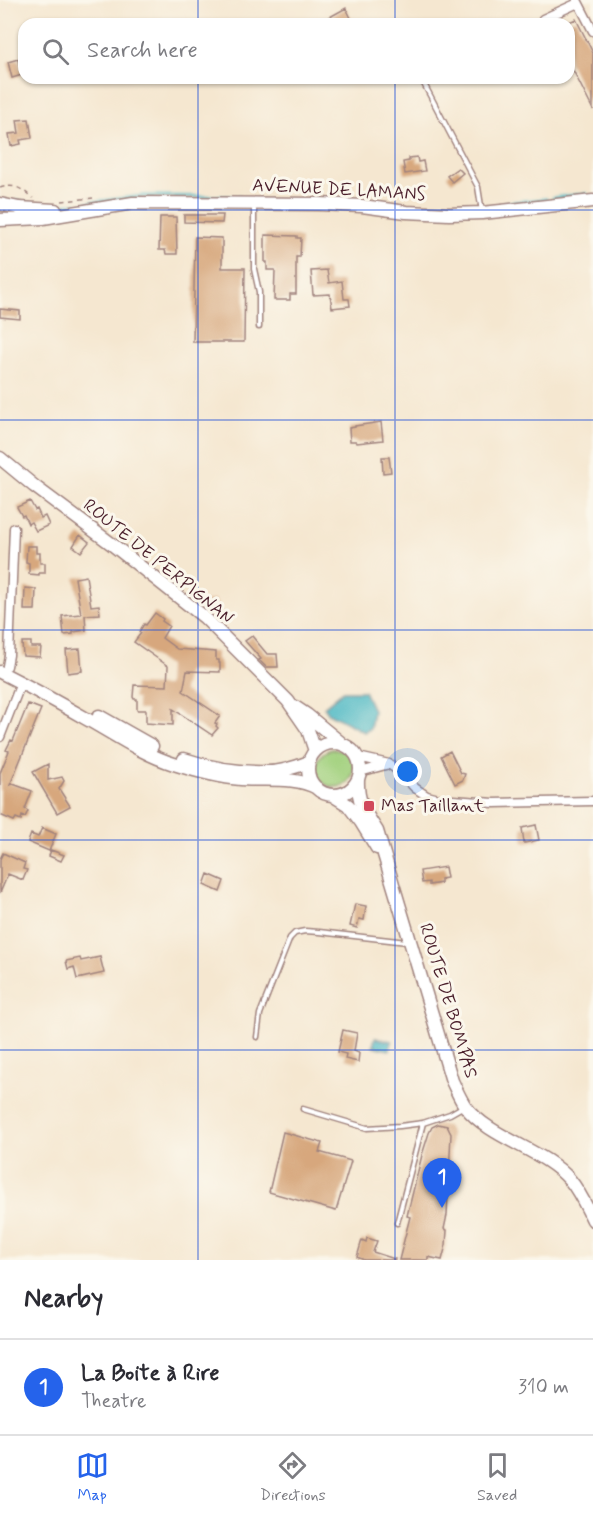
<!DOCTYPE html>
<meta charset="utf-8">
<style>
:root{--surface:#fff;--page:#f2f2f3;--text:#2b2b33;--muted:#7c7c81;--line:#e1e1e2;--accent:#2563eb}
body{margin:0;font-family:Mynerve,sans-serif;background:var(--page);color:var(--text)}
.you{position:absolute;left:408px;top:772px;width:21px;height:21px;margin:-15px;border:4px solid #fff;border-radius:50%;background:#1a73e8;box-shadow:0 0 0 9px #1a73e833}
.badge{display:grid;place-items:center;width:39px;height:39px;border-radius:50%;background:var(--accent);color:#fff;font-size:20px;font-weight:700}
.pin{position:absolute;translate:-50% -50px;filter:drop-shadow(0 2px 3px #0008)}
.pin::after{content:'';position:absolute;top:32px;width:21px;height:18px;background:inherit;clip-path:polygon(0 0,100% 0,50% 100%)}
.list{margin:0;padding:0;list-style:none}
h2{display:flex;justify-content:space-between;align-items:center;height:78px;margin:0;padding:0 24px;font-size:26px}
h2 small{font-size:20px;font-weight:400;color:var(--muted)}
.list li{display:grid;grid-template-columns:39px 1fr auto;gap:18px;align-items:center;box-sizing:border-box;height:96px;padding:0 24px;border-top:2px solid var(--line)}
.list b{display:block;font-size:22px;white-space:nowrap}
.list p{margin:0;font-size:20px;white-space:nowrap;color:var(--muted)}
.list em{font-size:20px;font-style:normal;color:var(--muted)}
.icon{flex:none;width:33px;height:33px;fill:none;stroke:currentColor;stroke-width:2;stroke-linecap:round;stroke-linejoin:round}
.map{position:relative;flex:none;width:593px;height:1260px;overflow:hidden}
.search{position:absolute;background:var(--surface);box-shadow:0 2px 4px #0004;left:18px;right:18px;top:18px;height:66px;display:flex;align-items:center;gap:15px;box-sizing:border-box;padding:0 21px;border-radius:18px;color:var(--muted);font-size:22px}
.sheet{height:174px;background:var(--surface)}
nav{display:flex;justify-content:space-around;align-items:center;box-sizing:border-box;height:84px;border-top:2px solid var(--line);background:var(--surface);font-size:16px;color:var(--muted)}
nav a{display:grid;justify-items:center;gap:3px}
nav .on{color:var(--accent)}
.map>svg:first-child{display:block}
.green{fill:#a3d17f;stroke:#767855;stroke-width:1.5}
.water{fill:#49b7c3;stroke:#4a6b77;stroke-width:1.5}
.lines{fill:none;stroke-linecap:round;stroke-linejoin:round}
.stream{stroke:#49b7c3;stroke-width:3}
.building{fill:#d7a77d}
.lane-casing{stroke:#a0837e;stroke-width:7}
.street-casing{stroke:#a0837e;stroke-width:11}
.secondary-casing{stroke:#a0837e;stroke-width:15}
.path{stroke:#a0837e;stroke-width:1.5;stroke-dasharray:4.5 4.5;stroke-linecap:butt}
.lane{stroke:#fff;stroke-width:4}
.street{stroke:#fff;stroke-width:8}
.secondary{stroke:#fff;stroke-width:12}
.grid{fill:none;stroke:#1d4ed8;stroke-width:1.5;stroke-opacity:0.55}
.poi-dot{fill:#d1495b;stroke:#fbf7ec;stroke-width:2}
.labels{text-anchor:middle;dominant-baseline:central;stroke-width:6;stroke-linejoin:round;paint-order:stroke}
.street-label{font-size:18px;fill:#4a1f2b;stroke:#fbf7ec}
.poi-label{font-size:18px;fill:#4a1f2b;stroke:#fbf7ec;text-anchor:start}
</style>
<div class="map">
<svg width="593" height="1260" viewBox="0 0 593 1260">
<rect width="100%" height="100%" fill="#fbf7ec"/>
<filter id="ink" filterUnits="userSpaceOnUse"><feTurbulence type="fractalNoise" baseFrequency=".0167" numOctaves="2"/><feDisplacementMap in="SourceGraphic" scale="12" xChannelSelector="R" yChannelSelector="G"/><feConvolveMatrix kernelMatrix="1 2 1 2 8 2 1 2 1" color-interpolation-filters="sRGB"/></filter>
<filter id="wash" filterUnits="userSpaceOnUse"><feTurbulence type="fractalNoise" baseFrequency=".008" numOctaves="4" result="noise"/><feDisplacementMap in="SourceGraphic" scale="24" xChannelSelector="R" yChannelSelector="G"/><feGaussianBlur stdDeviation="1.35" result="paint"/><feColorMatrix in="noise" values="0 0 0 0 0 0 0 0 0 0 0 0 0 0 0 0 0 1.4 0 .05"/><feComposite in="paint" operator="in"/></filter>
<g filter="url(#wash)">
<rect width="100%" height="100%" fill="#f5e7d0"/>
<!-- green -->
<path class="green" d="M316 768a19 19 0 1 1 38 0a19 19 0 1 1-38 0Z"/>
<!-- water -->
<path class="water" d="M343,691H364L373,710L370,729L364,732L328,713L324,707Z
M375,1038L392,1041L390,1050L373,1046Z"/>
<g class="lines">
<!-- stream -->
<path class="stream" d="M553,198L586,194
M17,201L27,203
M86,203L143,196L239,197
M504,203L546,199
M57,205L77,204"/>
</g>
<g id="blocks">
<!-- building -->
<path class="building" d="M346,8L354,24H317Z
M576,19L593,53V110L569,62V22Z
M18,59L22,75L12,78L8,62Z
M29,119L32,138L20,140L21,144L11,146L9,134L19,133L17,120Z
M417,157L418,162L423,161L425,171L405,174L403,162L409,161V158Z
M458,168L463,173L452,182L447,176Z
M184,215H223L222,223L184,222Z
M160,217H176L177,254H166L165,250H159Z
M265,235L297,236V238H301L300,257H296V294H290V300H274L275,270H267V262H265Z
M195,237L222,238V268H245L244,342H193Z
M327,270L329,283L342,281L344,299H349L350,306L332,308L330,294L313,295L311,271Z
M0,309L20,311V319L0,317Z
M381,422L383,440L357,443L356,441H350L349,428L355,427V426Z
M382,457H389L391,472L383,473Z
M30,501L35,510L37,509L41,518L45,516L49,525L36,531L31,522L28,524L24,515L22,516L17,507Z
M80,535L89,542L81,552L73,546Z
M27,546H36V553H40V563H45V573H39V575L29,574V563L26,562Z
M86,576L91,606L99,605L100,614L85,615L86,630L73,632V634L64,635L62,616L81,614L75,578Z
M25,588L36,589L35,610H24Z
M215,600L222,619L205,602Z
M155,613L163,619L162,621L169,626L162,638L177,649L216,652V660H219V663H220V672L187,671L183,691L220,716L215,723L217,724L216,726L218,728L212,735L173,709V725L146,723V710H137V699H134L133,697L134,685L167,686L168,666L134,642L141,633L139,632L144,624L146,625Z
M252,636L267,654H277L278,667H266L259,660L261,659L245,641Z
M22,642H31V647H41L40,657L23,656Z
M80,649L82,671L68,673L66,650Z
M28,704L41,709L10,785L13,784L32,791L25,809L28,811L25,817L22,816L21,820L16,818L14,821L0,815V773L9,751L6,750L11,740L13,741Z
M450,751L461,773L465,774L463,780L455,784L441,756Z
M48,764V780L62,777L64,781L59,789L70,806L57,813L33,772Z
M536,825L539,840L524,843L522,828Z
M42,828L56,834L49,851L28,842L31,834L38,837Z
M51,850L64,855L61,861L49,856Z
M3,853L25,863L23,869L27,870L23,880L8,874L0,893V859Z
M445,867L447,878L441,879V883L429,885V882L422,883L420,871Z
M208,874L224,881L220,892L204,885Z
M355,904L366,906L364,920L359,919L357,928L350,926Z
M100,957L104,973L77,979L74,967L68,969L66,961L80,958L81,961Z
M343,1030L357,1033L354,1051L359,1053L358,1062L345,1059L346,1054L338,1052Z
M438,1124L447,1126L451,1134L447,1215L444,1229L447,1230L446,1245L442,1260L428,1257V1260H399L410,1217L407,1216L422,1155L429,1133L432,1127Z
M283,1132L322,1143L319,1152L351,1161L336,1211L269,1192Z
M367,1238L377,1241L373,1252L395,1259L394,1260H364L357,1257L362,1240L366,1242Z"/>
</g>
</g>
<g filter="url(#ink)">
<use href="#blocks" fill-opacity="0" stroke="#a0837e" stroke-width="1.5"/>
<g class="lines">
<defs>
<path id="lane" d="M422,80L478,187L482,212
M254,206V269L259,292V327
M257,1037L260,1014L290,938L295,933L305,931L319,932L407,942
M303,1109L367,1128L400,1126L423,1123L450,1114L464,1106
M397,1223L423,1123"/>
<path id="street" d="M577,0L593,31
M543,19L578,3
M7,666L9,655L14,528
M0,737L21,683
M358,757L389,764L360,772
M389,764L400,772L415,788L427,796L439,799L494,803L593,801"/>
<path id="secondary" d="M0,204L19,208L55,210
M0,220L43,218L133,203L319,204L362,206L406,212L449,214L482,213L593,201
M0,458L34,486L113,545L204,617L288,701L308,730L315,751
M0,672C28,686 57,702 85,718C114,734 142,754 174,764C196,771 218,777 241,779C266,781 295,776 317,788
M295,707L307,715L341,743
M99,716L152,746
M308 769a26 26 0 1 1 52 0a26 26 0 1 1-52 0Z
M184,759C211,768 241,773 268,772C282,772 296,767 309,762
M358,780C357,802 365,812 377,831L452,1081C456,1089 460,1099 465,1106C490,1139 544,1149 570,1180C580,1192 586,1206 593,1220
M332,795L348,805L361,822L377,848"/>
</defs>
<!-- lane casing -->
<use href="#lane" class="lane-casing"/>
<!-- street casing -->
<use href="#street" class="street-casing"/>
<!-- secondary casing -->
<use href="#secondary" class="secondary-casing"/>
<!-- path -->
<path class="path" d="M0,188C16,183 21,189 33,198
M62,201L93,198"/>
<!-- lane -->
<use href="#lane" class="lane"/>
<!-- street -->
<use href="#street" class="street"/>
<!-- secondary -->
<use href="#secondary" class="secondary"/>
</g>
</g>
<!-- grid -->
<path class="grid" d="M198,0V24M395,0V24M198,78V1260M395,78V1260M0,210H593M0,420H593M0,630H593M0,840H593M0,1050H593"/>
<!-- markers -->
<rect class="poi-dot" x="363" y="800" width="12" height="12" rx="3"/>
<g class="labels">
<!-- street labels -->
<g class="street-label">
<text transform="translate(339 190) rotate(3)">AVENUE DE LAMANS</text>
<text transform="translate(158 562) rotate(39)">ROUTE DE PERPIGNAN</text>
<text transform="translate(448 1001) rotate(73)">ROUTE DE BOMPAS</text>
</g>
<!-- poi labels -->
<g class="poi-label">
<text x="381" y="806">Mas Taillant</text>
</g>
</g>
</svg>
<div class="you"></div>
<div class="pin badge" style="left:442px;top:1208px">1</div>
<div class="search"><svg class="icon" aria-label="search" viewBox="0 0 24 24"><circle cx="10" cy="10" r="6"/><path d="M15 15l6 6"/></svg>Search here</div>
</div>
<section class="sheet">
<h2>Nearby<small></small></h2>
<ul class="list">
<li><span class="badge">1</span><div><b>La Boite à Rire</b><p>Theatre</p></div><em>310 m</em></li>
</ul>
</section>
<nav>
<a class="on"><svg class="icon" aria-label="map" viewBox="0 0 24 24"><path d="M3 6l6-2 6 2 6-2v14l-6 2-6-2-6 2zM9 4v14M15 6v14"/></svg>Map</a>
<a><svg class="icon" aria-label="directions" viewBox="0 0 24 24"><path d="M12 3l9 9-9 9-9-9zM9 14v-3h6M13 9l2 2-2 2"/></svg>Directions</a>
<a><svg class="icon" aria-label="saved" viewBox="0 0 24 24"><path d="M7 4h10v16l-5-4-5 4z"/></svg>Saved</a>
</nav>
